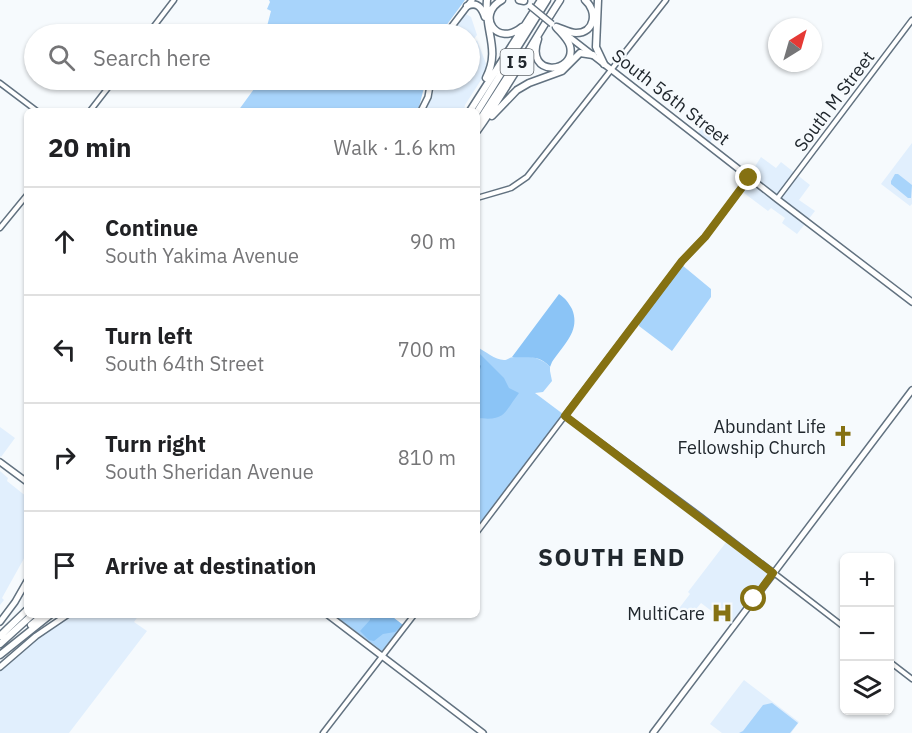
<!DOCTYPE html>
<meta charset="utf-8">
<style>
:root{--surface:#fff;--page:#f2f2f2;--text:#202124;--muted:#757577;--line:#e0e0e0}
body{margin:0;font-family:"IBM Plex Sans",sans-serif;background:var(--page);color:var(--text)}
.controls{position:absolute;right:18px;bottom:18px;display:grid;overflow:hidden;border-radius:9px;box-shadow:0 2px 4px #0004}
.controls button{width:54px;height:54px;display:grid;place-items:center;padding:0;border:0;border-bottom:2px solid var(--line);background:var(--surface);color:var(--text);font:30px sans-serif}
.compass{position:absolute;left:768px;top:18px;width:54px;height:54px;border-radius:50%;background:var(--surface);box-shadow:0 2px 4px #0004;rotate:37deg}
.stop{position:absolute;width:18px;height:18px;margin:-14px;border:4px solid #857112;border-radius:50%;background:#fff}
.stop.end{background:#857112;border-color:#fff;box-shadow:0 2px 6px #0008}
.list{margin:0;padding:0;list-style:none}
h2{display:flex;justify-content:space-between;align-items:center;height:78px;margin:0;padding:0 24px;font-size:26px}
h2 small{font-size:20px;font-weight:400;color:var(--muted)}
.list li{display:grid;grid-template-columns:39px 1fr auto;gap:18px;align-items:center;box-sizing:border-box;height:108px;padding:0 24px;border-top:2px solid var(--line)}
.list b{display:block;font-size:22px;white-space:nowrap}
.list p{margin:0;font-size:20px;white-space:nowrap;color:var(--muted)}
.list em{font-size:20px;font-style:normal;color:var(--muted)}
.icon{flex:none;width:33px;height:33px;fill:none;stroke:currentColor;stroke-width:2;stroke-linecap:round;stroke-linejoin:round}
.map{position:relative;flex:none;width:912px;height:733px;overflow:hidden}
.search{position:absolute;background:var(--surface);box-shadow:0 2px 4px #0004;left:24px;top:24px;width:456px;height:66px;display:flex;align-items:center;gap:15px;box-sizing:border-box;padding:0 21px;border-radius:33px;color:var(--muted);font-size:22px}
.panel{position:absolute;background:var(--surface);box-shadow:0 2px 4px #0004;left:24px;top:108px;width:456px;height:510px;border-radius:9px}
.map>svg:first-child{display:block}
.built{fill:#e1effd}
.green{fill:#a8d4fb}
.forest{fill:#8bc4f6}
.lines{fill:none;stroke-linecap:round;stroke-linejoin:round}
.stream{stroke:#6ba3d4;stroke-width:1.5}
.minor-casing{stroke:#627280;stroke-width:7}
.major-casing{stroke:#627280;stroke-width:8}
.highway-casing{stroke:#627280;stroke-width:9}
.minor{stroke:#fff;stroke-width:4}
.major{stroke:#fff;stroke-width:5}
.highway{stroke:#fff;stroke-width:6}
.major-bridge-casing{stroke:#627280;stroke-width:8;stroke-linecap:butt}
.major-bridge{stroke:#fff;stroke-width:5}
.route{stroke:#857112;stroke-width:8}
.labels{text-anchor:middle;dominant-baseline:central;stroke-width:4.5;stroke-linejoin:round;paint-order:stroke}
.shield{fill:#f6fafd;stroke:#60666b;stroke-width:1.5}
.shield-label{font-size:16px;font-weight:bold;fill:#20272d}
.street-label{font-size:18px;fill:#20272d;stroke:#f6fafd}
.poi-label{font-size:18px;fill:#20272d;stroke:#f6fafd;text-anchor:end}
.district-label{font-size:24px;font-weight:bold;letter-spacing:1.5px;fill:#20272d;stroke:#f6fafd}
</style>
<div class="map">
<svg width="912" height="733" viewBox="0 0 912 733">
<rect width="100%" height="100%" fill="#f6fafd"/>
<!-- built -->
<path class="built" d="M466,14L471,17L477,35L470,44V34H451Z
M477,40L488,69L465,105L464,111H426L433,94L435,84H443L448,80H470V51Z
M706,123L718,132L708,145L695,136Z
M912,143V204L910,206L881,184Z
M761,157L776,168L781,162L810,185L799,200L815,211L797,234L782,223L785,218L771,208L768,211L740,190Z
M0,427L15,438L1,457L0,456Z
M0,471L8,478L7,481L27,497V553L2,598L4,600L0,605Z
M727,541L769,573L730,625L701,603L688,619L677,611L690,594L688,592Z
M67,615H139L134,622L147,631L69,733H0V667Z
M744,680L799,722L791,733H722L710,724Z"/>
<!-- green -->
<path class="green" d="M269,0H465L440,34H265L271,11L267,9L270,2Z
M256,80H426L419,107L416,111H238L257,85L255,82Z
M895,174H898L912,185L911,198H908L891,184V181Z
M682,265L711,289V297L672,351L639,326V324Z
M477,347C485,351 495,360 504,360C507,360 510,357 514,357C527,355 541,357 550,367V371L552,381L543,392L535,393L563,414L477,528Z
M334,615H390L403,625L382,651Z
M772,703L798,723L790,733H739L743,731L763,705Z"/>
<!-- forest -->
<path class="forest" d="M559,294C566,299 568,302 572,309C581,331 563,345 552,362L550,367C539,354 528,358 512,357Z
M477,351L504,378L509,388L519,393C503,414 506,421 477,418Z
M370,615H390L403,625L395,632L383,634L374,641L369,640L360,631L370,620Z"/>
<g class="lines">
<!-- stream -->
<path class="stream" d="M477,379L480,366"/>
<defs>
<path id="minor" d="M148,34L174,0
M0,83L37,111
M90,111L114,80
M477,198L511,188L527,177L666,0
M777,199L912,20
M0,228L27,195
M565,416L700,516L844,627
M477,532L682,261L705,237L749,178
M890,662L912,679
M323,733L414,615"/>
<path id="major" d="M563,32L777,199L912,302
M446,34L472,0
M421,111L428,97L431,80
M0,462L27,482
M328,615L483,733
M0,622L15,602L27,581
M0,667L36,636L67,615
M653,733L912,390"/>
<path id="highway" d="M502,0C475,15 497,48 522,27
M519,0L524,1
M598,0L596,47L604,64
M467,6C477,1 482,8 485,17
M557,27C563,29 570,33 576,33C595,33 598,11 585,0
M538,39C524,78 577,74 570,46C568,39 561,33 556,27
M486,78C501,49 484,31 487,0
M470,111L541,0
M477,112L547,0
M492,116L517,90L529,83L562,71L580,53L593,55
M479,121L517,62
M477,131C507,89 532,43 560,0
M31,625L43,615
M0,636L27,610
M0,644L32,615
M0,655L50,615"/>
</defs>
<!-- minor casing -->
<use href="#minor" class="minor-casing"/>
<!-- major casing -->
<use href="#major" class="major-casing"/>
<!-- highway casing -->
<use href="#highway" class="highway-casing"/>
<!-- minor -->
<use href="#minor" class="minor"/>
<!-- major -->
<use href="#major" class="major"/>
<!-- highway -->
<use href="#highway" class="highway"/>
<defs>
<path id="major-bridge" d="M530,6L552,24"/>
</defs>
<!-- major-bridge casing -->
<use href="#major-bridge" class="major-bridge-casing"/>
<!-- major-bridge -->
<use href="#major-bridge" class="major-bridge"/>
</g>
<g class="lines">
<!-- route -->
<path class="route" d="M749,178L705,237L682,261L565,416L773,573L754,599"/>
</g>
<!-- icons -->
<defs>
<symbol id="church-bare" viewBox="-9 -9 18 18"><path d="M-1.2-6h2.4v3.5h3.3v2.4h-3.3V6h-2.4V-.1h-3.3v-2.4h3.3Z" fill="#857112" stroke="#f6fafd" stroke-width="2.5" paint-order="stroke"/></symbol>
<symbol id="hospital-bare" viewBox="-9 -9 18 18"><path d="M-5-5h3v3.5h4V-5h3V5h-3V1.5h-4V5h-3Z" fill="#857112" stroke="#f6fafd" stroke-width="2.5" paint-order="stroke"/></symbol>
</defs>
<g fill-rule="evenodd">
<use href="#church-bare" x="828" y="421" width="30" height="30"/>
<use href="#hospital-bare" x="707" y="598" width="30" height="30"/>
</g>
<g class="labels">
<!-- shield labels -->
<rect class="shield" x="500.5" y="49" width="33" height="26" rx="4.5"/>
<g class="shield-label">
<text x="517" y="62">I 5</text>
</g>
<!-- street labels -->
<g class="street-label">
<text transform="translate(671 97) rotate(38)">South 56th Street</text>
<text transform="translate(834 101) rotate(-53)">South M Street</text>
</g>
<!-- poi labels -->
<g class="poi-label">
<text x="826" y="426">Abundant Life<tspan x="826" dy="21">Fellowship Church</tspan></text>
<text x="705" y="613">MultiCare</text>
</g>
<!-- district labels -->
<g class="district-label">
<text x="612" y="557">SOUTH END</text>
</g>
</g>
</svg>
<div class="controls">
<button>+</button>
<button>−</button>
<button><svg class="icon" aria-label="layers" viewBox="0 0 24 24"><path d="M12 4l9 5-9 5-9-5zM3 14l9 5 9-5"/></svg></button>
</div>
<svg class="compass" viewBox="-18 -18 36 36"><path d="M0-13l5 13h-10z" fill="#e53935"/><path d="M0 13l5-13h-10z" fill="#757577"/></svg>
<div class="stop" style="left:754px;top:599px"></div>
<div class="stop end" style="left:749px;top:178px"></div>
<div class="search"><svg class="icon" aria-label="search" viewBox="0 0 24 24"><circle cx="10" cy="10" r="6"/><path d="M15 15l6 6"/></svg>Search here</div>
<section class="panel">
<h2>20 min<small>Walk · 1.6 km</small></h2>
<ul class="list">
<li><svg class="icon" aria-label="ahead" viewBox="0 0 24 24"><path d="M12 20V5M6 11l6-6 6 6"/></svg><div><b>Continue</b><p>South Yakima Avenue</p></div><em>90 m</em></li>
<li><svg class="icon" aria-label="left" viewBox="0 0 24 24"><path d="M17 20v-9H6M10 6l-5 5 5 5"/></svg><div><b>Turn left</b><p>South 64th Street</p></div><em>700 m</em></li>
<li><svg class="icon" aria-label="right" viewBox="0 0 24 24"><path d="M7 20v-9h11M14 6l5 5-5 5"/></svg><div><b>Turn right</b><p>South Sheridan Avenue</p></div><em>810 m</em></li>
<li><svg class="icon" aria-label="arrive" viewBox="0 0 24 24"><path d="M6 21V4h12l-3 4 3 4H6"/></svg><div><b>Arrive at destination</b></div></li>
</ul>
</section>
</div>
